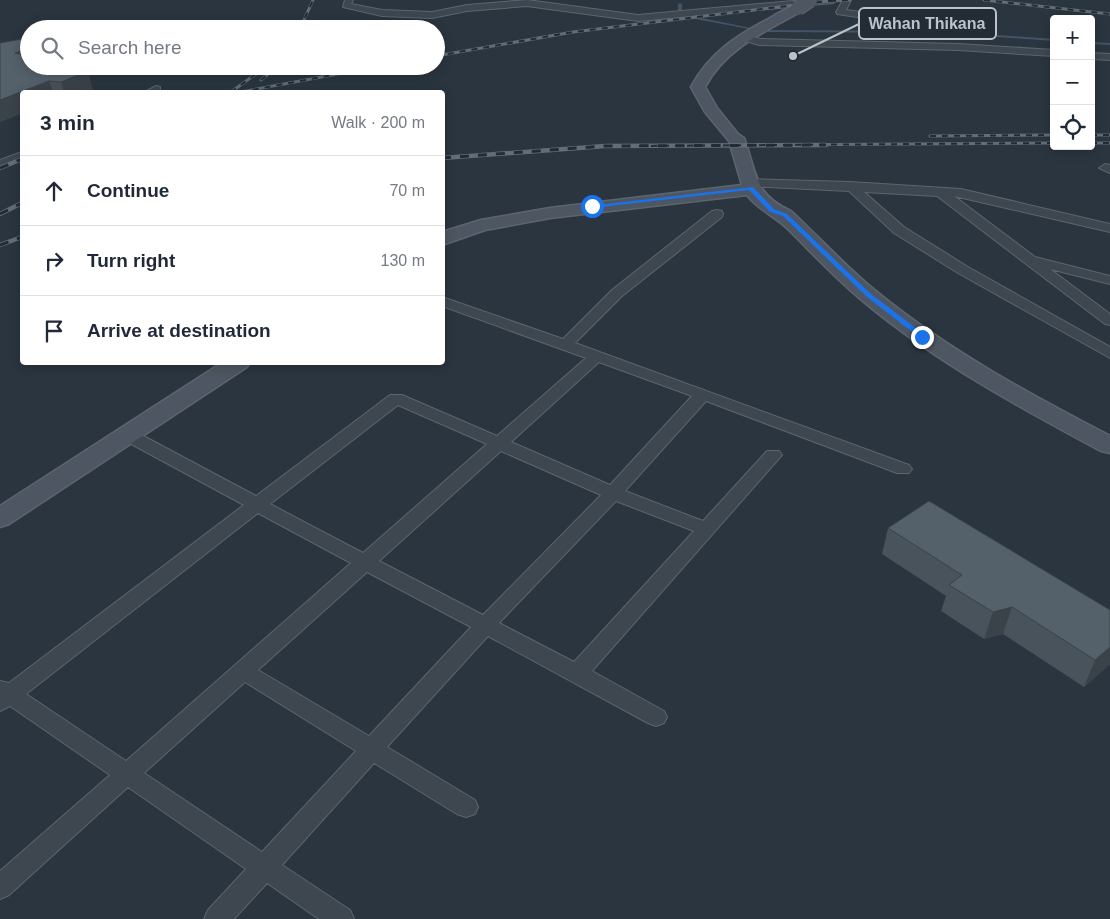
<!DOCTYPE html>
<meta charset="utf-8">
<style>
:root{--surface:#fff;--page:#f2f2f3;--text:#1f2937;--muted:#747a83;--line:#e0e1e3}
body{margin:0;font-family:Helvetica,sans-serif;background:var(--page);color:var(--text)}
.controls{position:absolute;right:15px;top:15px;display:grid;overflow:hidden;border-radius:5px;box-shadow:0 2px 12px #0003}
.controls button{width:45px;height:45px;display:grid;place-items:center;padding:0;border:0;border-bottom:1px solid var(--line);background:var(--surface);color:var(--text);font:25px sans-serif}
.stop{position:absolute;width:15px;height:15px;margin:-11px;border:4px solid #1a73e8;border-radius:50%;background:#fff}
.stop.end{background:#1a73e8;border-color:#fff;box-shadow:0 1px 5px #0008}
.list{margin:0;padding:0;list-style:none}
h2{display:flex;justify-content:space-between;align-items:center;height:65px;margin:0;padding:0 20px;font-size:21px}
h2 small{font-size:16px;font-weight:400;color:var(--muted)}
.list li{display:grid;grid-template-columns:32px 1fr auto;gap:15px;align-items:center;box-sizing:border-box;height:70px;padding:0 20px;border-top:1px solid var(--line)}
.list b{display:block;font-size:19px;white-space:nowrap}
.list em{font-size:16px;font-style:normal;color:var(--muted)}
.icon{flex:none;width:28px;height:28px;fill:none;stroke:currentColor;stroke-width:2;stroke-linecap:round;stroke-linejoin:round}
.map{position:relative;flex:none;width:1110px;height:919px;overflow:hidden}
.search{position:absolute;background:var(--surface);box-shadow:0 2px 12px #0003;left:20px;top:20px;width:425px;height:55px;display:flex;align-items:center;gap:12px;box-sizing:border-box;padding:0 18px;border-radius:28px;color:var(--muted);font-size:19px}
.panel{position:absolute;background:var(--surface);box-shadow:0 2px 12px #0003;left:20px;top:90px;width:425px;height:275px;border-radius:5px}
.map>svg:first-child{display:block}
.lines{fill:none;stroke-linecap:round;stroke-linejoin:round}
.stream{fill:#425466;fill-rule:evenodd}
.minor-casing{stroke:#5c656d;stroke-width:2}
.secondary-casing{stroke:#5c656d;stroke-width:3}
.minor{fill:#3e4750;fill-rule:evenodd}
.secondary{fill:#4d5662;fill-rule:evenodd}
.rail-far1-casing{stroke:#636d78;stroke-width:3}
.rail-casing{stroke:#636d78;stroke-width:4.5}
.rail-far1{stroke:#232c35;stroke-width:2;stroke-dasharray:6;stroke-linecap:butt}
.rail{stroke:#232c35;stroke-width:3;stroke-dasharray:9;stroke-linecap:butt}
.secondary-bridge-casing{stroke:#5c656d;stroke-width:16;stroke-linecap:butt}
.secondary-bridge{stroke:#4d5662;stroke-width:14}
.wall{fill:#48535b}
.shaded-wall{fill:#3b434a}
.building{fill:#54606a;stroke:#3b434a}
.route{fill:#1a73e8}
.leader{fill:none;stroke:#bbc2ca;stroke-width:2}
.callout-dot{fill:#bbc2ca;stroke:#232c35;stroke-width:2}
.callout{fill:#232c35;stroke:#bbc2ca;stroke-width:2}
.callout-label{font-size:16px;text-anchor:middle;font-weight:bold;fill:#bbc2ca}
</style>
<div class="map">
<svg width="1110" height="919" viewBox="0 0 1110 919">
<rect width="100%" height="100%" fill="#2a353f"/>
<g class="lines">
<!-- stream -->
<path class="stream" d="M680,3L682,4V10L692,16L751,28L749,29L690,18L678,10V4Z
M768,30L941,31L1054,39V41L941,33L769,32H768Z
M1091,42L1110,43V45L1091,44Z"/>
<defs>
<path id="minor" d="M345,0H353L351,4L382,10L432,12L467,5L527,0L638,15L804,0H837L833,3L638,21L527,6L467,11L432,18L382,16L343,7Z
M843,0H851L846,10L973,28L978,31L973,34L837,14L836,12Z
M746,35L760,39L958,44L1054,50V56L958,50L759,45L743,40V36Z
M1091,53L1110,54V60L1091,59Z
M156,86L160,87V91L145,92Z
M22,152V160L0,168V160Z
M1105,164L1110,165V173L1099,168Z
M748,179L850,182L961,189L1110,224V232L954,196L1035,257L1110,276V284L1050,269L1110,314V325L1105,324L937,196L864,192L904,227L968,267L1110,347V358L958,273L894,233L849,191L744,186L742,183Z
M717,210L722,211L723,214L722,217L622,296L575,343L909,465L912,469L909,473H897L706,401L625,491L703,521L767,451H779L782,455L592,671L664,711L667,717L664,723L656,726L648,723L488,636L387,747L475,800L478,807L475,814L466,817L457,814L374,763L282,865L350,910L354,919H319L267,883L234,919H204L208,910L246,869L128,787L9,895L0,899V871L110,775L10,706L0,711V681L9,683L244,505L122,439L119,435L122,431H134L256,496L390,395H402L497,436L586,358L442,306V297L563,339L612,290L712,211ZM599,362L692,396L610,485L511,442ZM398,405L487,444L363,553L270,504ZM501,451L601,495L483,615L379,561ZM616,501L694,531L574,662L499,623ZM258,513L351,563L126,761L26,694ZM367,572L471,627L369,736L258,670ZM245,682L356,751L262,852L144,773Z"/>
<path id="secondary" d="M798,4L802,5L804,8L802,11C766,31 726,48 705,87L717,108L738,134L744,138C757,173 753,194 791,211C820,238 847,268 877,292C948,350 1029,394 1110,436V453L1101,451C1019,407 936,362 864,302C837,280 814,255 790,231C777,217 759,211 747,195L550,218L485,230L442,245V232L481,220L550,208L742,185L729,141L705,112L691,87C709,53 737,35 770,18C779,13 788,7 798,4Z
M223,362H250L247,367L9,524L0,527V506Z"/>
</defs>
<!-- minor casing -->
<use href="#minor" class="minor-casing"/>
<!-- secondary casing -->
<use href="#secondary" class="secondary-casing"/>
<!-- minor -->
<use href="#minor" class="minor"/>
<!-- secondary -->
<use href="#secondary" class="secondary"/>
<defs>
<path id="rail-far1" d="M984,0L1110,14
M830,1L850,0
M300,29L313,0
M436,56L573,32L837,0
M261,80L278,66
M231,92L267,66
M241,92L381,66
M1091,135H1110
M930,136L1054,135
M1091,143H1110
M639,146L1054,143"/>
<path id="rail" d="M442,158L605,146L826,145
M0,168L22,159
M0,214L22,203
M0,245L22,237"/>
</defs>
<!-- rail-far1 casing -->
<use href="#rail-far1" class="rail-far1-casing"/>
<!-- rail casing -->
<use href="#rail" class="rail-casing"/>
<!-- rail-far1 -->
<use href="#rail-far1" class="rail-far1"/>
<!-- rail -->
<use href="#rail" class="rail"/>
<defs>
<path id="secondary-bridge" d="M798,8L810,0"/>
</defs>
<!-- secondary-bridge casing -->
<use href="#secondary-bridge" class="secondary-bridge-casing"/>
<!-- secondary-bridge -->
<use href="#secondary-bridge" class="secondary-bridge"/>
</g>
<!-- wall -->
<path class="wall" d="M0,43L29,66L93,90L87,92H22V113L0,122Z
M888,528L1110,610V664L1084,687L1003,634L984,639L941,611L946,596L882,554Z"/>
<!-- shaded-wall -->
<path class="shaded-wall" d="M29,48V66L15,53Z
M88,71L93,90L87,92H64L61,82Z
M49,81L53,92H22V113L0,122V100Z
M1012,607L1003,634L984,639L993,612Z
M1110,647V664L1084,687L1095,660Z"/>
<!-- building -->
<path class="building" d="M28,38L29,48L15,53L29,56V66H70L88,71L61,82L49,81L0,100V43Z
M929,501L1110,610V647L1095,660L1012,607L993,612L949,585L962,575L888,528Z"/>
<!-- route -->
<path class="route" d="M753,187L774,209L787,214L871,294L925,335V338H920L867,297L783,216L770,212L749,190L592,208L589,206Z"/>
<!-- callouts -->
<path class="leader" d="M793 56L859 24"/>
<circle class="callout-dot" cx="793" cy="56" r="5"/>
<rect class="callout" x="859" y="8" width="137" height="31" rx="5"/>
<g class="callout-label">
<text x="927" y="29">Wahan Thikana</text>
</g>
</svg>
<div class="controls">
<button>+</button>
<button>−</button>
<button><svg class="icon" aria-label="locate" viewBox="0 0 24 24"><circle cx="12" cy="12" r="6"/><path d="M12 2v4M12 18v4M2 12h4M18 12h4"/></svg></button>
</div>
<div class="stop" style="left:592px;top:206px"></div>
<div class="stop end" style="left:922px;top:337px"></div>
<div class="search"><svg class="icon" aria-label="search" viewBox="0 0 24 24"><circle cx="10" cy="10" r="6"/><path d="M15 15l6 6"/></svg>Search here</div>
<section class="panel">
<h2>3 min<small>Walk · 200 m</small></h2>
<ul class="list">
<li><svg class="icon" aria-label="ahead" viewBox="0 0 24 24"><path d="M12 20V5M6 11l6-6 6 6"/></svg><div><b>Continue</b></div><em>70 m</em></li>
<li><svg class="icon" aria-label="right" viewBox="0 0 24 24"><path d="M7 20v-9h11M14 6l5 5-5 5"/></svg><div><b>Turn right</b></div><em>130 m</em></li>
<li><svg class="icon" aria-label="arrive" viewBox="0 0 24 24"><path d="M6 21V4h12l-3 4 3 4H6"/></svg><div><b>Arrive at destination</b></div></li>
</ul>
</section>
</div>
